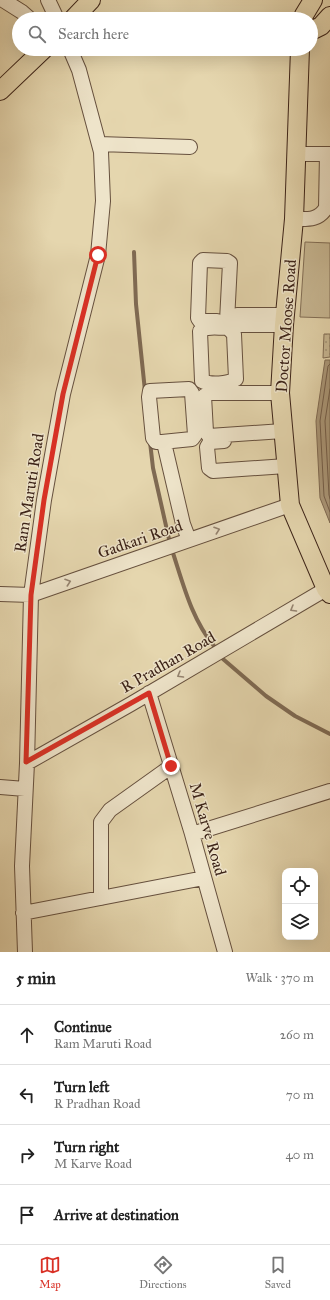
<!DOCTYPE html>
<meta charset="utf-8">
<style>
:root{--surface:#fff;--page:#f6f6f6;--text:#222;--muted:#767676;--line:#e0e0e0;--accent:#d93025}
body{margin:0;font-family:"IM FELL Great Primer",serif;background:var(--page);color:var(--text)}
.controls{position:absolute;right:12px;bottom:12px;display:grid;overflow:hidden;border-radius:8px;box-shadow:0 4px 16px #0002}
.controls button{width:36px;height:36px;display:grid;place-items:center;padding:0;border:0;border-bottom:1px solid var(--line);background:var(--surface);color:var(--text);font:20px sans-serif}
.stop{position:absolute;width:12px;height:12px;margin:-9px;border:3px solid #d93025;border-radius:50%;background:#fff}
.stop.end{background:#d93025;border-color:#fff;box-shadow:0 1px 4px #0008}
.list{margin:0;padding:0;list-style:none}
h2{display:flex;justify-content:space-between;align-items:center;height:52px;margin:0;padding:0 16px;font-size:17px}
h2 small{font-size:13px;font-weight:400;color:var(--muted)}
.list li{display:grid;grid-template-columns:26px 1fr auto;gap:12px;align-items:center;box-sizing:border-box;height:60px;padding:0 16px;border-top:1px solid var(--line)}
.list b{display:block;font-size:15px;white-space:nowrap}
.list p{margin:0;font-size:13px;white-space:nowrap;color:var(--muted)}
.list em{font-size:13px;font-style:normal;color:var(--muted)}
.icon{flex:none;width:22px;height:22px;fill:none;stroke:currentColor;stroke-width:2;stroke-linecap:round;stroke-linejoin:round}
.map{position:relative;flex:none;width:330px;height:952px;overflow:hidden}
.search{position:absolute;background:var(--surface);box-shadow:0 4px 16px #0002;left:12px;right:12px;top:12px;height:44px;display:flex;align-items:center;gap:10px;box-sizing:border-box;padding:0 14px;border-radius:22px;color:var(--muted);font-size:15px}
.sheet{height:292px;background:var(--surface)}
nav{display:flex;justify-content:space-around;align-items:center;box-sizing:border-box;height:56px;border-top:1px solid var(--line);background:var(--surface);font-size:11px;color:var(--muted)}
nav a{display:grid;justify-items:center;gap:2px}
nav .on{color:var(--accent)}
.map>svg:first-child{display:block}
.grass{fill:url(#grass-dots);stroke:#826e56}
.pitch{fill:#c8b894;stroke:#826e56}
.water{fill:#ac997b;stroke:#7f6a53}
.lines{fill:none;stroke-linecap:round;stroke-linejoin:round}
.shore{stroke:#745e4a;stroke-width:1}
.stream{stroke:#7f6a53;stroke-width:4}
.minor-casing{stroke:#66503e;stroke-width:16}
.major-casing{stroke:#3c2318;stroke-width:20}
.minor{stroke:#eee4ca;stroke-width:14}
.major{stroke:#e5d6ae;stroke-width:18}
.oneway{stroke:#958471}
.route{stroke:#d93025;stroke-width:5}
.labels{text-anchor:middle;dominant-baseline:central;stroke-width:3;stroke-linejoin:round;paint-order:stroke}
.street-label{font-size:16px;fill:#3c2318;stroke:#eee4ca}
</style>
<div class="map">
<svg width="330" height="952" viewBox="0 0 330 952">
<defs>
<pattern id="grass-dots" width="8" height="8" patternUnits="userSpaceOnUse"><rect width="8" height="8" fill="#c8b894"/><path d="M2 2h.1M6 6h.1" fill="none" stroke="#a49578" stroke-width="1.8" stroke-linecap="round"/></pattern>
</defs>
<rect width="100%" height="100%" fill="#e5d6ae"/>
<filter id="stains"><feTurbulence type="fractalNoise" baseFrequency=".005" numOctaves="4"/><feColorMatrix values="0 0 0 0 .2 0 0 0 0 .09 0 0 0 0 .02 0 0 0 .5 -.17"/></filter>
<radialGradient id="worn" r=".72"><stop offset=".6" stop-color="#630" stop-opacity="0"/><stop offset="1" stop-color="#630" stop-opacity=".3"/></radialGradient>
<!-- grass -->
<path class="grass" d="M324,334H330V357L323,358Z"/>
<!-- pitch -->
<path class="pitch" d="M305,242L330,243V318L300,317Z"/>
<!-- water -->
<path class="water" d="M325,360H330V523L320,498L316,421Z"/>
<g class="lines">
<!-- shore -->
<path class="shore" d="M330,364L328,366L320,421L324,496L330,512
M330,389L325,421L329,495L330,499"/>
<!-- stream -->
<path class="stream" d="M134,252L136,304L145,391
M150,442L153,468L169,539
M172,550C183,583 191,618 214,646
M223,659L266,696L295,716L330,734"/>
<defs>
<path id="minor" d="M3,0L22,12L30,19
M48,0L57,19
M99,144L190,147
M295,154H330
M294,219C307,219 318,221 326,208L327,154
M237,315H279
M217,321H200L198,318L200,263L203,260L227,261L230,263L227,321
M227,327L234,334L236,379C228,384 210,385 202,381L200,331C210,323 227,332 238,325H284
M280,393H209L204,396L206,432L209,436L283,431
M224,441L210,442L207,447L209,468L213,471L286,466
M162,442L192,439L195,435L192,393L189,389L150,391L149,397L153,438L156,442H162L165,447L183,524L189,540
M0,594L31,595L290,505
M149,693L192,834L225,952
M27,763L131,704L326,589
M0,787L25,789
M192,834L330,791
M101,898V822L110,810L166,770
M23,913L204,878
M25,952L22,866L27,763L31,595L44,500L63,394L98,255L103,201L101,152L79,70L70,49"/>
<path id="major" d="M73,19L91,0
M303,19L304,15L313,0
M311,31L321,26L330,16
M300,49L294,219L284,325L280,393L290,505L326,589L330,594
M0,91L44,49"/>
</defs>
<!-- minor casing -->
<use href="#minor" class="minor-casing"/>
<!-- major casing -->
<use href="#major" class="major-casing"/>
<!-- minor -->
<use href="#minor" class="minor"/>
<!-- major -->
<use href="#major" class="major"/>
</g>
<!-- one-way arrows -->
<defs><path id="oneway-chevron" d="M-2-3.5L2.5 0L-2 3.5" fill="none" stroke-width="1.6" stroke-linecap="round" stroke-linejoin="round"/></defs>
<g class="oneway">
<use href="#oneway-chevron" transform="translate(217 530) rotate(-19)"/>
<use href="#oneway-chevron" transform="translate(68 582) rotate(-19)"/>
<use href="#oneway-chevron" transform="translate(293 609) rotate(150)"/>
<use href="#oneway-chevron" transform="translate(180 675) rotate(150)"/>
</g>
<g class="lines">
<!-- route -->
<path class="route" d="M98,255L63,394L44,500L31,595L26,762L149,693L171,766"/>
</g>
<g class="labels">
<!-- street labels -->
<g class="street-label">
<text transform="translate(286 326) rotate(-86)">Doctor Moose Road</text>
<text transform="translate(29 493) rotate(-81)">Ram Maruti Road</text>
<text transform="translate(140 539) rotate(-19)">Gadkari Road</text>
<text transform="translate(168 662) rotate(-30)">R Pradhan Road</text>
<text transform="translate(208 829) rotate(74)">M Karve Road</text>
</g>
</g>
<rect width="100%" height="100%" filter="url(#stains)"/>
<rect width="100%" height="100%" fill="url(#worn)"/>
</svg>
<div class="controls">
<button><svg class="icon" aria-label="locate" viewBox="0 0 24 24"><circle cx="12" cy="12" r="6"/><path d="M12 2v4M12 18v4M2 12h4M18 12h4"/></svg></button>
<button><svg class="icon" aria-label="layers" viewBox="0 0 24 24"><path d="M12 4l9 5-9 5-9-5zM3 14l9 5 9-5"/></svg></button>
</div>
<div class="stop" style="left:98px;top:255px"></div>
<div class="stop end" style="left:171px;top:766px"></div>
<div class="search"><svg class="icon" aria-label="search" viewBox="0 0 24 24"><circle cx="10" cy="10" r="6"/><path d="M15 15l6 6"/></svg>Search here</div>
</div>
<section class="sheet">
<h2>5 min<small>Walk · 370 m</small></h2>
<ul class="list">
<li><svg class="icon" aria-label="ahead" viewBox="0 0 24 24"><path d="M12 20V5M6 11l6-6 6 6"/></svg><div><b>Continue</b><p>Ram Maruti Road</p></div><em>260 m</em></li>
<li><svg class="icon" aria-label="left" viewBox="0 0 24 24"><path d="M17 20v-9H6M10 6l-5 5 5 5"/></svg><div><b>Turn left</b><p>R Pradhan Road</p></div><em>70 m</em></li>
<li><svg class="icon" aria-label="right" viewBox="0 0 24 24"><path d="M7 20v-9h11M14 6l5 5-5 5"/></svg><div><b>Turn right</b><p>M Karve Road</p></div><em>40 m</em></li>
<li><svg class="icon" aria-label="arrive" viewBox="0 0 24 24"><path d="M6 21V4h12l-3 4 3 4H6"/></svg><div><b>Arrive at destination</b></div></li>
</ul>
</section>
<nav>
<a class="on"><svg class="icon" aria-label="map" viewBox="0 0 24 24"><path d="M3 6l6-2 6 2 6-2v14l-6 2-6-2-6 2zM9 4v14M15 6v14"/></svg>Map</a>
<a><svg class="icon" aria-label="directions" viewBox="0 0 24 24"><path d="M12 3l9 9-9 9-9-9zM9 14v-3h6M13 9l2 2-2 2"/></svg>Directions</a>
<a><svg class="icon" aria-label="saved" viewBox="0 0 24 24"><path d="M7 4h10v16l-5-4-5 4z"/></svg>Saved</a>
</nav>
